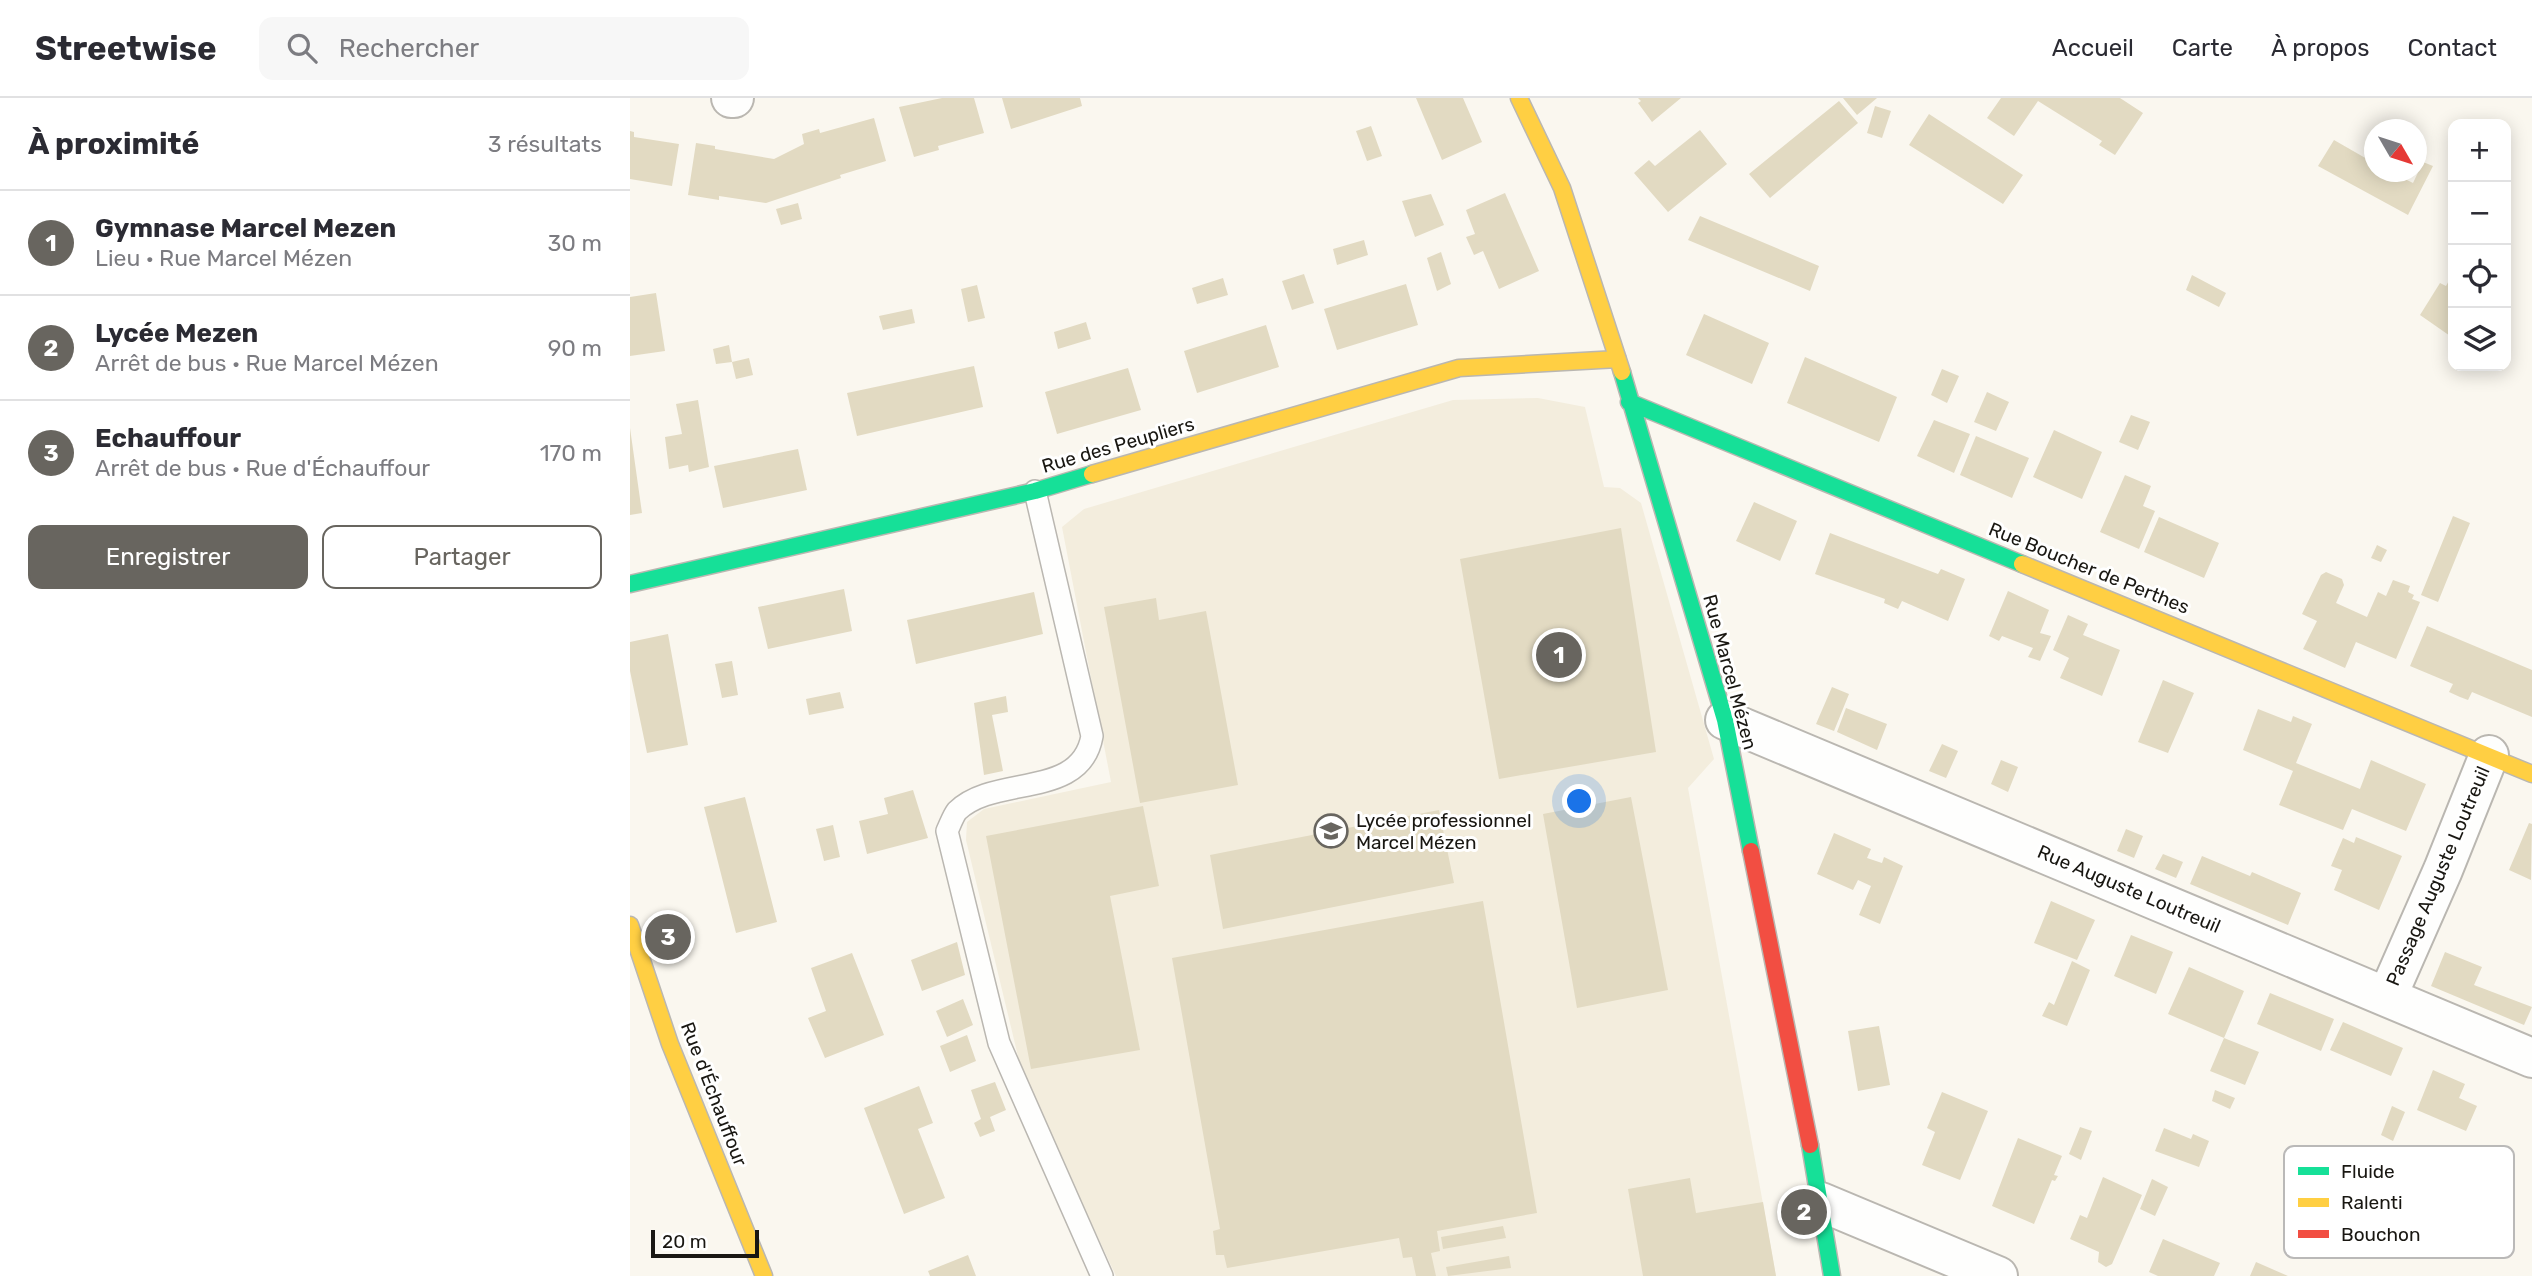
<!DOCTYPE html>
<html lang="fr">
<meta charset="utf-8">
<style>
:root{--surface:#fff;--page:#f7f7f7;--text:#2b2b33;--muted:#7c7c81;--line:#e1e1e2;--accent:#68655f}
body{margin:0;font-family:Rubik,sans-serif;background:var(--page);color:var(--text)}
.controls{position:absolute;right:21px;top:21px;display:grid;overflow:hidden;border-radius:14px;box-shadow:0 4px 18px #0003}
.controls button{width:63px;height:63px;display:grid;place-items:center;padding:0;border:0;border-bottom:2px solid var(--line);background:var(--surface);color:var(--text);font:35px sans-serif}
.compass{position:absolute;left:1734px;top:21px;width:63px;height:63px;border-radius:50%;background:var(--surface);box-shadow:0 4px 18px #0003;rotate:129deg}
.scale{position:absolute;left:21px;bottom:18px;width:108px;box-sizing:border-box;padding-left:7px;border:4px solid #191712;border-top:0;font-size:19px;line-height:24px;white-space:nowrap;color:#191712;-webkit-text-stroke:5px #fff;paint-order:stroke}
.you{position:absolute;left:950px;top:704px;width:24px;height:24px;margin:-18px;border:5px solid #fff;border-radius:50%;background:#1a73e8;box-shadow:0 0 0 10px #1a73e833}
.badge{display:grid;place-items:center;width:46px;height:46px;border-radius:50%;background:var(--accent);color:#fff;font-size:23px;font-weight:700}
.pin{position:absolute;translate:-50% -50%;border:4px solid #fff;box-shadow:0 2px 7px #0006}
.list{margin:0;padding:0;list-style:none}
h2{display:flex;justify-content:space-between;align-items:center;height:91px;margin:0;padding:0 28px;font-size:30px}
h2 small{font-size:23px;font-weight:400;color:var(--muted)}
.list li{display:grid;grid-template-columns:46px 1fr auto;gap:21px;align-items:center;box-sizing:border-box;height:105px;padding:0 28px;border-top:2px solid var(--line)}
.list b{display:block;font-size:26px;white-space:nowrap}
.list p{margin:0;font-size:23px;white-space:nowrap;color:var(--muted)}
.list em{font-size:23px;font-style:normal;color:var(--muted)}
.actions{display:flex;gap:14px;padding:21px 28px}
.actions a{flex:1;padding:16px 0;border:2px solid var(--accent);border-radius:14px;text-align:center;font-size:24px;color:var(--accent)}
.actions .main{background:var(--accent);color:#fff}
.icon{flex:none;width:38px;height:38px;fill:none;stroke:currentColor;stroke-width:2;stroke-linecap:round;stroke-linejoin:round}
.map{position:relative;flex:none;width:1902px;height:1178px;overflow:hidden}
header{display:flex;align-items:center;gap:42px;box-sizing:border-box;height:98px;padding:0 35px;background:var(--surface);border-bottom:2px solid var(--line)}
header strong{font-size:33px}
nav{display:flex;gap:38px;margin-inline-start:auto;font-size:24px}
.search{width:490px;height:63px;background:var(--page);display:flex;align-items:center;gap:18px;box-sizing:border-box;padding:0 24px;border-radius:14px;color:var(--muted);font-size:26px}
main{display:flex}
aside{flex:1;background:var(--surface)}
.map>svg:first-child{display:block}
.built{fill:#f3eddd}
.building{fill:#e2dac2}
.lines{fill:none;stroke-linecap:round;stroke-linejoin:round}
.lane-casing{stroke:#bab7b1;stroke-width:24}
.street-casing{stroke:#bab7b1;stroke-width:42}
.fast-casing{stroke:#bab7b1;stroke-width:19}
.slow-casing{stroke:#bab7b1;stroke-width:19}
.jam-casing{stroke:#bab7b1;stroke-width:19}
.lane{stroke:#fefefd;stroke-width:21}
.street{stroke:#fefefd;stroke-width:38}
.fast{stroke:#16e098;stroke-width:16}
.slow{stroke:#ffcf43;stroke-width:16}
.jam{stroke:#f24e42;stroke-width:16}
.labels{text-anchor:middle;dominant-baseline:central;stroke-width:6;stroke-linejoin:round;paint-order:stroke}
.street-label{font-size:19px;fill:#191712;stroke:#fff}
.poi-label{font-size:19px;fill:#191712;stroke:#fff;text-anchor:start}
.key{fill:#fff;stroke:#bab9b8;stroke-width:2}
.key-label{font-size:19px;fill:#191712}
</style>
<header>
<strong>Streetwise</strong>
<div class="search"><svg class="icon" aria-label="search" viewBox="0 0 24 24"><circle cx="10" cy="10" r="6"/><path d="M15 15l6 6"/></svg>Rechercher</div>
<nav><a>Accueil</a><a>Carte</a><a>À propos</a><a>Contact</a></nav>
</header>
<main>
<aside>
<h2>À proximité<small>3 résultats</small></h2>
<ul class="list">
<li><span class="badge">1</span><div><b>Gymnase Marcel Mezen</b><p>Lieu · Rue Marcel Mézen</p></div><em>30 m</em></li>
<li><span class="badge">2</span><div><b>Lycée Mezen</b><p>Arrêt de bus · Rue Marcel Mézen</p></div><em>90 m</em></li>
<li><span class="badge">3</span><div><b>Echauffour</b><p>Arrêt de bus · Rue d'Échauffour</p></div><em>170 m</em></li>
</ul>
<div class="actions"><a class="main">Enregistrer</a><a>Partager</a></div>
</aside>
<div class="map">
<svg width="1902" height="1178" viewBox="0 0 1902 1178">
<rect width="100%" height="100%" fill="#faf7ef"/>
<!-- built -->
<path class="built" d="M908,300L955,309L974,389L990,390L1011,405L1084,661L1058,690L1146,1178H486L393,979L336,742L337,724L354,711L481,684L432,429L454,411L823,302Z"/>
<!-- building -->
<path class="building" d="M312,0H344L354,35L308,48L309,52L284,59L269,9Z
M372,0H450L452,8L381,31Z
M786,0H833L852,44L812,62Z
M1008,0H1051L1022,24L1008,5L1011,3Z
M1213,0H1247L1227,17Z
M1371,0H1490L1513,15L1485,57L1469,47L1472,43L1408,3L1384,38L1357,20Z
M1209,3L1228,25L1140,100L1119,76Z
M1245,8L1261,13L1252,40L1237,35Z
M1299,16L1393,77L1373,106L1279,47Z
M244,20L256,63L210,77L211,80L136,105L89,98V102L58,97L66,45L85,48V51L144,61L174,46L172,36L189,31L190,35Z
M741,28L752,58L737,63L726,33Z
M1070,32L1097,66L1038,114L1004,75L1019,62L1025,68Z
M0,33L4,34V39L49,46L42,88L0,81Z
M1704,42L1744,65V74H1761L1783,85L1793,64L1803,68L1778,117L1688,68Z
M875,95L909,173L869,191L853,153L844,157L836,139L845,136L836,112Z
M801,96L814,127L785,139L772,103Z
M168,105L172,121L151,127L146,111Z
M1070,118L1189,168L1180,193L1058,142Z
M734,142L738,157L707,167L703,151Z
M811,154L821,186L807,193L797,160Z
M1823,175V240L1790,217L1810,185L1816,188Z
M674,176L684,205L662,212L652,183Z
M1562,177L1596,195L1589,209L1556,192Z
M593,180L598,197L567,206L562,190Z
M776,186L788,227L707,252L694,211Z
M347,187L355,220L338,224L331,191Z
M26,195L35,253L0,258V199Z
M282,211L285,225L253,232L249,218Z
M1074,216L1139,245L1122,286L1056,257Z
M456,224L461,241L428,251L424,234Z
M636,227L649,269L567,295L554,253Z
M99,247L102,264L86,266L83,251Z
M1175,259L1267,299L1249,344L1157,305Z
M119,260L123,277L106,281L102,264Z
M344,268L353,309L227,338L217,295Z
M498,270L511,312L427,336L415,294Z
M1312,271L1329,278L1317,305L1301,297Z
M1357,294L1379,304L1366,333L1344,324Z
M68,302L79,369L59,374L58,367L39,371L35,339L52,336L46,306Z
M1501,317L1520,324L1508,352L1489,344Z
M1304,322L1340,336L1324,375L1287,358Z
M0,330L12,415L0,417Z
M1424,332L1472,354L1452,401L1403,379Z
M1346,338L1399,360L1382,400L1330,377Z
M168,351L177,392L93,410L84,368Z
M1495,377L1521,388L1513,408L1525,413L1509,451L1470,434Z
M1124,404L1167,423L1150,463L1106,443Z
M1823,418L1840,425L1808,504L1791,497Z
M1529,419L1589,445L1574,480L1514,454Z
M991,430L1026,654L869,681L830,461Z
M1200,435L1308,476L1311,471L1335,481L1318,523L1272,503L1268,511L1254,505L1255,501L1185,476Z
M1747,447L1757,452L1751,464L1741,460Z
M1696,474L1712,481L1714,487L1706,505L1737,519L1748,494L1756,498L1763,482L1780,488L1778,494L1784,497L1782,501L1790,504L1766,561L1726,544L1715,570L1673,551L1687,523L1672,516L1691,477Z
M214,491L222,533L138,551L128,509Z
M1378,493L1419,512L1410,535L1421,538L1410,563L1398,559L1403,550L1372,538L1369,543L1359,538Z
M404,494L413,536L286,566L277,522Z
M526,500L529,522L576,513L608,687L510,705L474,509Z
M1438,517L1458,526L1453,537L1490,552L1472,598L1430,580L1439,560L1423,552Z
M1797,528L1902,572V619L1842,594L1838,602L1830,599L1819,594L1823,586L1780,568Z
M38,536L58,647L17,655L0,573V544Z
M102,563L108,597L92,600L85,566Z
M1533,582L1564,595L1538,655L1508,644Z
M1202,589L1219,596L1204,633L1186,626Z
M210,594L214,610L179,617L176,601Z
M376,598L378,614L362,617L373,673L354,677L344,605Z
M1216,610L1257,626L1247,652L1207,634Z
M1628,611L1661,624L1663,618L1682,626L1666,665L1730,691L1741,662L1796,686L1776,733L1722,711L1713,732L1649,707L1663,673L1613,652Z
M1312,646L1328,653L1316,680L1299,673Z
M1371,662L1388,669L1378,694L1361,686Z
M283,692L298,740L237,756L229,723L258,716L254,700Z
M115,699L147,824L106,835L74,709Z
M1001,699L1038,892L947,910L913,716Z
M513,708L529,788L480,798L510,952L401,971L356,738Z
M809,712L824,785L593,831L580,757Z
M1899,725L1902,726L1901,782L1879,772Z
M203,727L210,759L194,763L186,731Z
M1496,731L1513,738L1504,760L1487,753Z
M1204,735L1241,751L1237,760L1252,765L1254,759L1273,768L1250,826L1229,817L1241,788L1228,782L1223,792L1187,776Z
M1726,739L1772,758L1749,812L1704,792L1712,772L1701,768L1713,740L1724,745Z
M1533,756L1553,764L1546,780L1525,771Z
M1572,758L1620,778L1622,774L1671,795L1658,827L1560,786Z
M853,803L907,1115L807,1133L810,1153L801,1155L806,1178H786L782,1159L773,1160L769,1140L597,1170L594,1157H586L583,1133L590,1131L542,860Z
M1421,803L1465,822L1447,862L1404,845Z
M1501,837L1543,854L1526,896L1484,878Z
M327,844L335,877L292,893L281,862Z
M1815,854L1852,869L1844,887L1902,909L1894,927L1801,888Z
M222,855L254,937L195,960L178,920L196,913L181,870Z
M1442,863L1460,872L1437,928L1412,918L1419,904L1424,907Z
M1559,869L1614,893L1594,940L1538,916Z
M1640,895L1704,921L1691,953L1627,926Z
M333,901L343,927L317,939L306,913Z
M1713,924L1773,950L1761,978L1700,952Z
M1249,928L1260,987L1228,993L1218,933Z
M337,937L346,963L320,974L310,948Z
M1594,940L1629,954L1615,987L1580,973Z
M1803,972L1835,986L1829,1000L1847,1008L1836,1033L1787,1012Z
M365,984L376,1012L360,1019L365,1033L350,1039L344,1025L351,1021L341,992Z
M289,988L303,1025L288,1031L315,1100L274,1116L234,1010Z
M1585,992L1605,1000L1600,1011L1582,1003Z
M1312,994L1358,1013L1330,1082L1292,1067L1305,1034L1297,1030Z
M1762,1008L1775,1014L1763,1043L1751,1037Z
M1450,1029L1462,1033L1451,1062L1439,1056Z
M1534,1030L1561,1041L1563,1036L1579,1043L1569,1069L1525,1053Z
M1388,1040L1432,1058L1424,1077L1428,1078L1425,1083L1422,1082L1404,1126L1362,1108Z
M1473,1079L1512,1097L1482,1166L1476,1169L1468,1164L1469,1154L1440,1141L1450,1117L1457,1120Z
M1060,1080L1066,1115L1133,1104L1146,1178H1013L998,1091Z
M1522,1081L1538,1089L1525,1118L1510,1111Z
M873,1128L876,1140L813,1151L811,1139Z
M1533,1141L1590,1165L1584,1178H1528L1519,1174Z
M338,1157L346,1178H300L298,1173Z
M879,1158L881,1170L818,1178L816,1169Z
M1626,1164L1658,1178H1620Z"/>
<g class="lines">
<defs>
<path id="lane" d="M405,393L462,638C451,702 365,676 327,713C323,718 320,727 317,733L369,945L472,1178"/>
<path id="street" d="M101,0H104
M1095,622L1902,960
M1757,899L1813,772L1859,657
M1191,1104L1368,1178"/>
<path id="fast" d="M992,274L1095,622L1121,753
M999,304L1392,466
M0,486L405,393L462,376
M1180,1047L1202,1178"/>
<path id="slow" d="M889,0L932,90L992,274
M462,376L829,270L988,261
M1392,466L1902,676
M0,827L40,946L134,1178"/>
<path id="jam" d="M1121,753L1180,1047"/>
</defs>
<!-- lane casing -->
<use href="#lane" class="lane-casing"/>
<!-- street casing -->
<use href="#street" class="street-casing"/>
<!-- fast casing -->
<use href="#fast" class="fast-casing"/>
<!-- slow casing -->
<use href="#slow" class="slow-casing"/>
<!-- jam casing -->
<use href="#jam" class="jam-casing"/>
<!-- lane -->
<use href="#lane" class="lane"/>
<!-- street -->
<use href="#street" class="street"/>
<!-- fast -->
<use href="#fast" class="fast"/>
<!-- slow -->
<use href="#slow" class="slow"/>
<!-- jam -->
<use href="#jam" class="jam"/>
</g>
<!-- icons -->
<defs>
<symbol id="school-ring" viewBox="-11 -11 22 22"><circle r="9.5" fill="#fff" stroke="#68655f" stroke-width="1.5"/><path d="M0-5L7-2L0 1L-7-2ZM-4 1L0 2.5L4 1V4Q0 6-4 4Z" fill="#68655f"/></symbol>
</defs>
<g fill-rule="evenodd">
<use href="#school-ring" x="682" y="714" width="38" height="38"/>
</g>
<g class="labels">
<!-- street labels -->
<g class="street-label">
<text transform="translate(488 347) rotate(-16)">Rue des Peupliers</text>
<text transform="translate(1459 470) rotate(22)">Rue Boucher de Perthes</text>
<text transform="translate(1100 574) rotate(75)">Rue Marcel Mézen</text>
<text transform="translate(1808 778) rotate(-67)">Passage Auguste Loutreuil</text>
<text transform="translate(1499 791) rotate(23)">Rue Auguste Loutreuil</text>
<text transform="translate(84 996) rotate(69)">Rue d'Échauffour</text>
</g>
<!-- poi labels -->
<g class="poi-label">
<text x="726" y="722">Lycée professionnel<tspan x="726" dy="22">Marcel Mézen</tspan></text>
</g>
</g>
<!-- legend -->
<rect x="1654" y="1048" width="230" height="112" rx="10" class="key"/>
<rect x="1668" y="1069" width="31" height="8" fill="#16e098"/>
<rect x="1668" y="1100" width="31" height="9" fill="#ffcf43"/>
<rect x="1668" y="1132" width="31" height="8" fill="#f24e42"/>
<g class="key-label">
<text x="1711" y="1080">Fluide</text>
<text x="1711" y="1111">Ralenti</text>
<text x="1711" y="1143">Bouchon</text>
</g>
</svg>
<div class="controls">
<button>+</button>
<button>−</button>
<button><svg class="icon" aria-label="locate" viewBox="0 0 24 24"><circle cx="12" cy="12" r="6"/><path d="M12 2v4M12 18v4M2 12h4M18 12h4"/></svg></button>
<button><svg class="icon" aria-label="layers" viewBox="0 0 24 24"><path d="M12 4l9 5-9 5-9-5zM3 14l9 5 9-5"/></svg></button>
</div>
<svg class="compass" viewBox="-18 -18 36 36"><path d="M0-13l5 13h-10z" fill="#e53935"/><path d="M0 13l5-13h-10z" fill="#7c7c81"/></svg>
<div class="scale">20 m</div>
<div class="you"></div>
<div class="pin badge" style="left:929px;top:557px">1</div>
<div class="pin badge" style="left:1174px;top:1114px">2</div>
<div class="pin badge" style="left:38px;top:839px">3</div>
</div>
</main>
